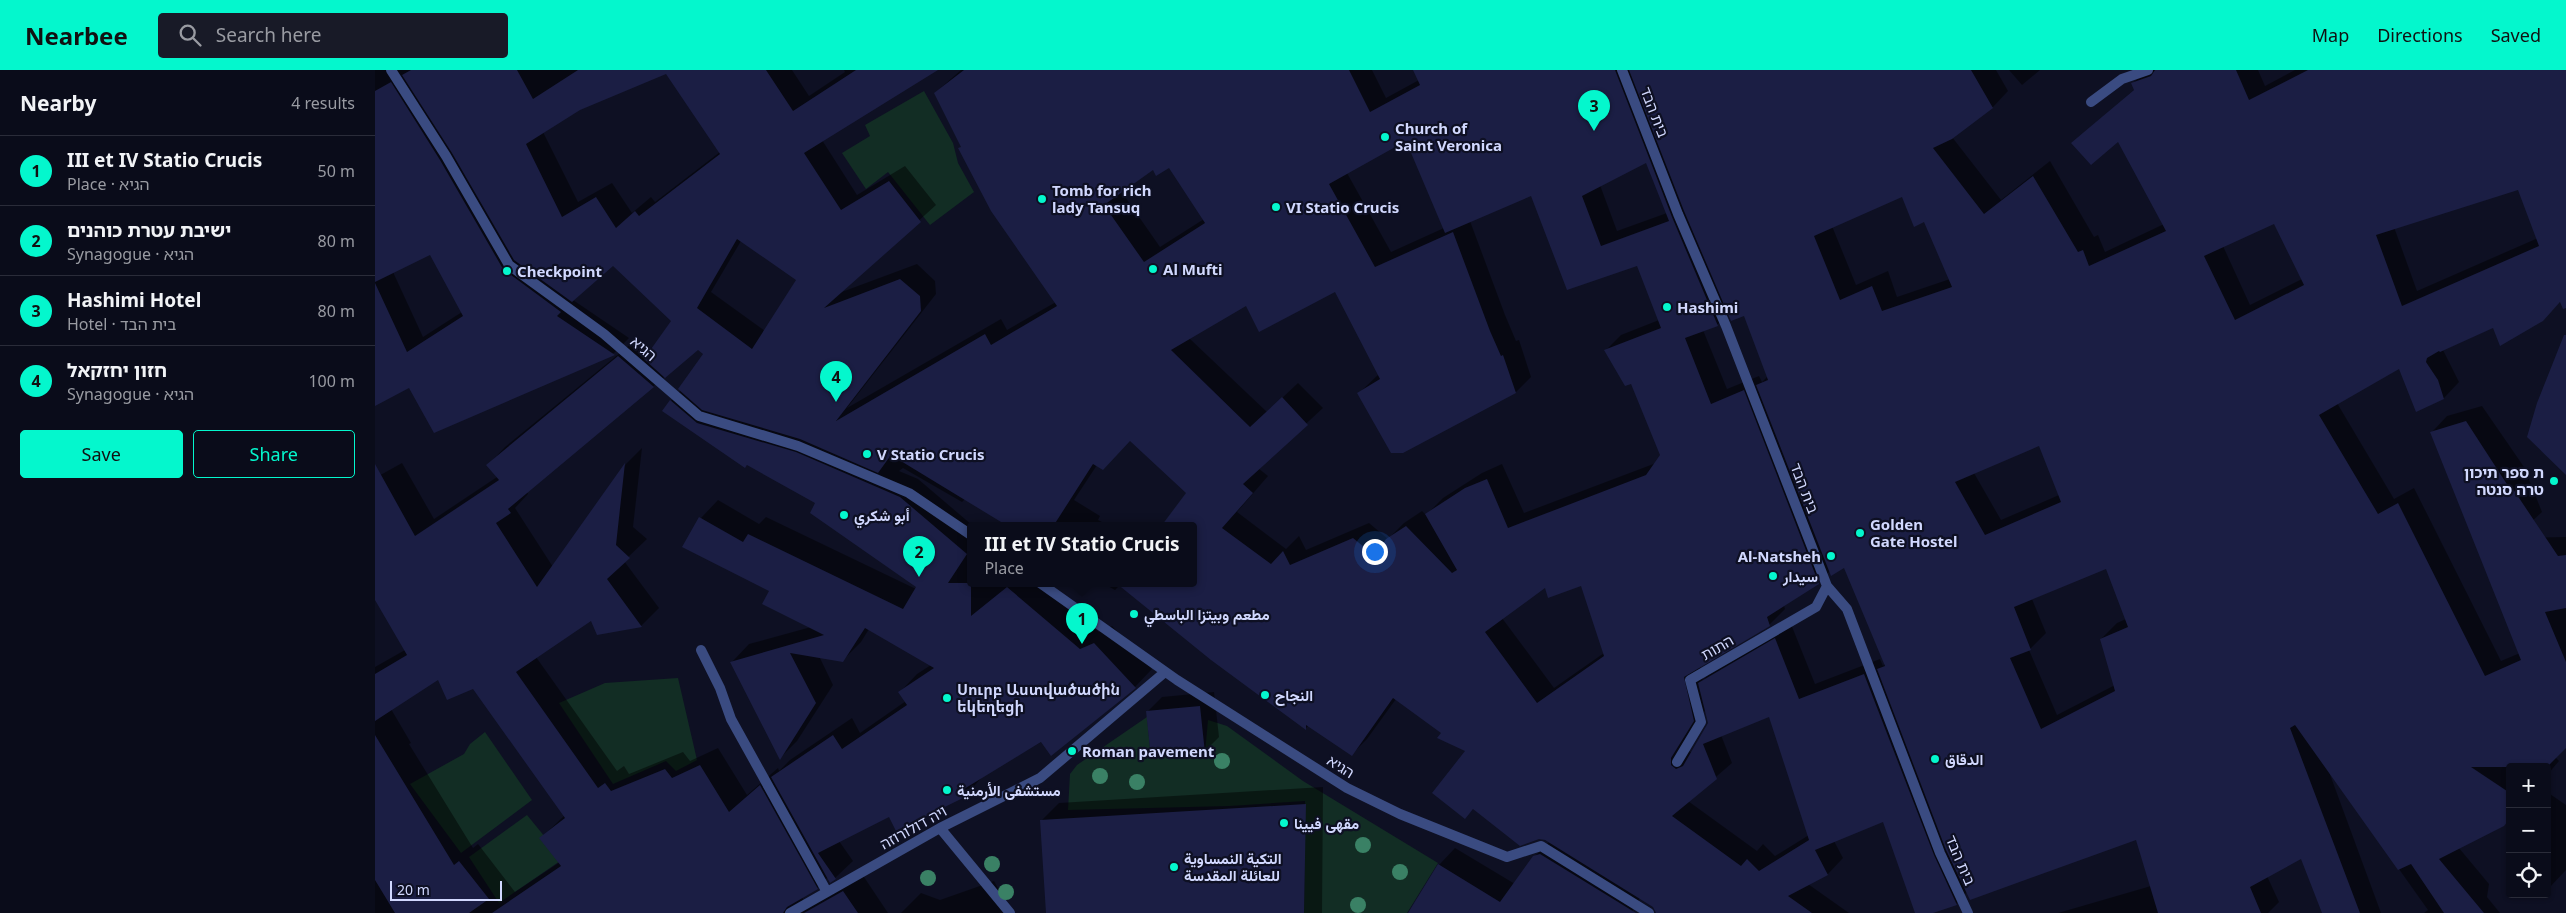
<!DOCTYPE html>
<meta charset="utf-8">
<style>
:root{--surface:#0a0c1a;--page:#181a27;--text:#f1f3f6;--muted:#999ba2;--line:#2a2c39;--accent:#04f7cd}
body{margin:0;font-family:"Noto Sans",Vazirmatn,"Noto Sans Armenian","Noto Sans Hebrew",sans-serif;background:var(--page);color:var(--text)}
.controls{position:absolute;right:15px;bottom:15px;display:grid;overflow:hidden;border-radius:5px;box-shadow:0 1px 4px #0004}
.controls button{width:45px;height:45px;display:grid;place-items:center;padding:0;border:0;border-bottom:1px solid var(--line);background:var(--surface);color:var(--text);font:25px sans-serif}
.scale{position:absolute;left:15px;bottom:12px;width:112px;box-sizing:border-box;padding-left:5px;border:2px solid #d1d8fe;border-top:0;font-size:14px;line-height:18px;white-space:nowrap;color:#d1d8fe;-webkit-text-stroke:4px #0e1023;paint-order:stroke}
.you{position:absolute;left:999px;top:481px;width:18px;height:18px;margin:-12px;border:4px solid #fff;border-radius:50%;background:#1a73e8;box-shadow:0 0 0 8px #1a73e833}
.badge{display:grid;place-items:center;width:32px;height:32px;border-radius:50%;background:var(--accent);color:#111;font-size:16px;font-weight:700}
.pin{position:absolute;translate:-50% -41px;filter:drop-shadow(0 1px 2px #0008)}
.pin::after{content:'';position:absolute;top:26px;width:18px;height:15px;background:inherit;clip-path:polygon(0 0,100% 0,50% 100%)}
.popup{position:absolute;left:592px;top:452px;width:230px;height:65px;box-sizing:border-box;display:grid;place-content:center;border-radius:5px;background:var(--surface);filter:drop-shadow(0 1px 4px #0005);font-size:16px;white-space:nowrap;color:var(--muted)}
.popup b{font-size:19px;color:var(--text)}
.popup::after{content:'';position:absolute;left:50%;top:100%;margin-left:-10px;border:10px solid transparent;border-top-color:var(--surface)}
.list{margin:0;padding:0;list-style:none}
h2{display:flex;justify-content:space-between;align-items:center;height:65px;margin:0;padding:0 20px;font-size:21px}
h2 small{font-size:16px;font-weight:400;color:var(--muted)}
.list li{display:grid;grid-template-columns:32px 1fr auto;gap:15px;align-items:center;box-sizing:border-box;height:70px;padding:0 20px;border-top:1px solid var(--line)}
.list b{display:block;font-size:19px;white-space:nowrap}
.list p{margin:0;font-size:16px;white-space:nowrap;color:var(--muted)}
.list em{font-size:16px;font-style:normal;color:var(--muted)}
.actions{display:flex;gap:10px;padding:15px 20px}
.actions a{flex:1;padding:11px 0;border:1px solid var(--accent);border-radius:5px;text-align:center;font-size:18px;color:var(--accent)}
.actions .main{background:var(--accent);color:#111}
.icon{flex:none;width:28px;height:28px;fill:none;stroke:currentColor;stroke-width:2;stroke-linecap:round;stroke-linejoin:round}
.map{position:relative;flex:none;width:2191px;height:843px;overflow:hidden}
header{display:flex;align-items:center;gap:30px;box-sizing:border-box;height:70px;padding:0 25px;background:var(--accent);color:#111}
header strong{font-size:24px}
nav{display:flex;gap:28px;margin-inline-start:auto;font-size:18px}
.search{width:350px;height:45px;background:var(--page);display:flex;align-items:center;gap:12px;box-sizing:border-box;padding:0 18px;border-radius:5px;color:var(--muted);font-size:19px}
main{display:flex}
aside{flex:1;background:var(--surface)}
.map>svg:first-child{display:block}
.green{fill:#122d24}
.shadow{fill:#0007;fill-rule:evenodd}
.building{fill:#1b1e44;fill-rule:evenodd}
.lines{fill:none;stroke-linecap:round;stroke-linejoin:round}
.street{stroke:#3a4b81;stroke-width:10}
.tree{fill:#3a8165}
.poi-dot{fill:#04f7cd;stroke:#0e1023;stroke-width:2}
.labels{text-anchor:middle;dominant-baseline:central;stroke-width:4.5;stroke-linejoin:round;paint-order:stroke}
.street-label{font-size:15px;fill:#d1d8fe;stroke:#0e1023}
.poi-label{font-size:15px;font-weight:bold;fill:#d1d8fe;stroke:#0e1023;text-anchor:start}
</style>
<header>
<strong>Nearbee</strong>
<div class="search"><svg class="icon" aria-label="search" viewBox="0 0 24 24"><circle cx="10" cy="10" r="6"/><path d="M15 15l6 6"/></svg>Search here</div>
<nav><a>Map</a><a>Directions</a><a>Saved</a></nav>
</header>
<main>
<aside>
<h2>Nearby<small>4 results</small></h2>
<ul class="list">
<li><span class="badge">1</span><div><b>III et IV Statio Crucis</b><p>Place · הגיא</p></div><em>50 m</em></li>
<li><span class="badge">2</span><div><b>ישיבת עטרת כוהנים</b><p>Synagogue · הגיא</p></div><em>80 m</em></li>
<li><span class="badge">3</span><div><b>Hashimi Hotel</b><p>Hotel · בית הבד</p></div><em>80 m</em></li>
<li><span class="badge">4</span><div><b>חזון יחזקאל</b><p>Synagogue · הגיא</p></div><em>100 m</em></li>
</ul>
<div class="actions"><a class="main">Save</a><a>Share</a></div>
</aside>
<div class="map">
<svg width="2191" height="843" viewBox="0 0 2191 843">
<rect width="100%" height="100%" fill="#0e1023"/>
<!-- green -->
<path class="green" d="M549,21L578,73L583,93L599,122L555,155L513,102L491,119L467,83L495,66L490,55Z
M303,608L322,690L301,701L291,691L238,714L184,633L230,613Z
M772,647L776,688L830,683L833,650L852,656L928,711L1063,793L1032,843H929L930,731L855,736L693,740L695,704L702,695Z
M110,662L157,730L86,783L35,714L89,684L95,674Z
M152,745L188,789L124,833L94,787Z"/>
<!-- shadow -->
<path class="shadow" d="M0,0H279L204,39L168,62L203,132L237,113L257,143L276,127L280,132L345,82L290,0H417L434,26L470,2L469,0H552L447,70L482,125L530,96L561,135L464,223L542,194L560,211L561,224L472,338L626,249L632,260L681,232L587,76L560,23L586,0H997L1011,28L1044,10L1039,0H1621L1633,21L1618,37L1577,67L1626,130L1675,91L1719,167L1723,165L1730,182L1789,154L1743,70L1698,73L1760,19L1758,13L1771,0H1883L1890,16L1920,0H2191V226L2167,250L2119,257L2068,280L2084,312L2069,328L2042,340L2025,297L1962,333L2019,429L2039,418L2126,591L2145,583L2057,362L2072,346L2107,336L2149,397L2167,442L2139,468L2191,467V676L2180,687L2184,691L2172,705V697H2135V751L2104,768L2039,724L2114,814L2112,827L2125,843H2049L2053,840L1953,699L2006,843H1948L1927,787L1892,806L1904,832L1893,843H1683L1776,816L1762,768L1592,822L1581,834L1555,843H1541L1509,751L1459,771L1468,788L1453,804L1433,814L1474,843H1281L1279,836L1265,828L1256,843H1034L1064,795L1080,778L1140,814L1159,787L1174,772L1099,738L1090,747L1092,681L1021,629L992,669L977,684L934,655L931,658L837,589L745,515L740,520L727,513H818V455H789L812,423L756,370L722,395L699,430L725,446L723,450L733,455H633L590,429L587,432L528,398L524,401L543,409L597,455L596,513H665L724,562L737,556L777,599L760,617L608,706L591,725L515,745L464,771L478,791L460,808L453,807L442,818L427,827L429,831L487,804L513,843H0V597L30,580L0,528V408L27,393L59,449L122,407L113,395L130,377L262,269L276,281L297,250L238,194L198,230L254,268L239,283L60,362L35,317L0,335ZM1032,69L1069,158L1016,182L972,103ZM1272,91L1292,143L1242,161L1225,115ZM794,96L829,149L785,177L746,121L778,99ZM2144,118L2163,168L2042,221L2019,157ZM1157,124L1193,219L1263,194L1284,250L1246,265L1231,280L1256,313L1286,385L1281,393L1149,443L1127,394L1107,403L1068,428L1051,445L1047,441L1029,453L1013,469L994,453L931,480L924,466L911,479L862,442L893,406L883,398L948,338L923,313L892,342L814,268L871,234L960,220L1004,304L984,323L1141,322L1156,307L1144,270L1141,271L1130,245L1095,151ZM1528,125L1550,150L1575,209L1522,227L1513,201L1481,215L1457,156ZM1900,152L1927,209L1875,235L1848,176ZM366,171L422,209L390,261L336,222ZM55,183L87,242L48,267L18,202ZM1354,243L1370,244L1393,306L1387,312L1384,306L1352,319L1328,260L1343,254ZM324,278L329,283L306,320L296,331L370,397L373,394L442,432L542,516L541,519L391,447L384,454L343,430L326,448L395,520L436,557L374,574L357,592L405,688L422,671L458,615L444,586L468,590L486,572L494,559L556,595L542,604L525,622L531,631L485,663L477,648L415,690L404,701L403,698L372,725L343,678L315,691L308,682L254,704L249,696L242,701L161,587L216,549L266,556L284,538L249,491L272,469L258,457L267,378L251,394L178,497L140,438L153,424L152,422ZM1665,375L1684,425L1626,450L1599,403ZM1469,496L1510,593L1508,596L1505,589L1440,614L1416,554L1340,598L1328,610L1325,596L1394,555L1410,539L1409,536L1443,513L1455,501ZM1732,497L1751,549L1742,553L1726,569L1740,615L1682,645L1654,580L1671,563L1657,529ZM1207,514L1229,583L1179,618L1127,548L1171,516ZM64,608L98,617L190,745L166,768L185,792L140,822L103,774L98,778L34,674L36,673L16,639ZM1331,639L1334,654L1317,683L1311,679V672ZM1395,645L1434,765L1400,786L1388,774L1382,781L1313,731L1357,693L1346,665Z
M1634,0H1665L1647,15Z
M839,622L844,667L829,682L773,641L787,627Z
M948,717L947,843H672L666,751L684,733Z
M2172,722L2191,735V800L2175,817L2172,815Z
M619,811L637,843H526L546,823L565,830Z"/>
<!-- building -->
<path class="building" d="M36,0H142L158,29L203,0H391L418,41L481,0H563L429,83L466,140L514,111L546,152L449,238L525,209L545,226L546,241L461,351L610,264L616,275L682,236L616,141L583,78L586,77L559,23L589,0H974L995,42L1045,15L1038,0H1240L1297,147L1343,256L1310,268L1336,334L1369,320L1444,514L1392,547L1395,556L1309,607L1319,651L1296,688V695L1301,699L1308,696L1333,653L1323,613L1400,568L1424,629L1489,604L1559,785L1582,835L1558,843H1540L1508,752L1440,780L1453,805L1413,826L1437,843H1281L1278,837L1170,770L1164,769L1145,776L1098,739L1090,749L1057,723L1090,681L1062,668L1066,663L1018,628L977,686L931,655V660L836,590L741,513H818V455H787L811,423L755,371L728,400L718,394L679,455H631L516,385L503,403L425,369L327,340L303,319L328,284L323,280L290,308L269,289L296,251L238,196L197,232L139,190L77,83L27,5ZM291,4L345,84L264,146L260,141L241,158L221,127L187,147L151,74L205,40ZM1031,71L1070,163L1156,126L1192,220L1262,196L1286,258L1229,280L1250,316L1256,314L1285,385L1271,405L1133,458L1112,409L1090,418L1050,444L1082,500L1077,503L1031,456L1011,469L1000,486L978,468L915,495L908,481L896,494L847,458L878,423L868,414L933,355L907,327L875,357L796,280L871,236L884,262L960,222L1005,309L982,323L1016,383H1028L1141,323L1128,285L1126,286L1115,261L1078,162L1000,197L954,114ZM1271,93L1294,151L1226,176L1207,126ZM794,98L830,153L769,192L729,135L778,100L781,106ZM362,169L421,210L377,279L322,238ZM1206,516L1229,586L1162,633L1110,562L1170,518L1173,528ZM1394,647L1434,770L1384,801L1372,789L1366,796L1297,746L1342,709L1328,674Z
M1254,0H1596L1618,38L1577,69L1558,78L1609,144L1658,106L1703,182L1708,180L1714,196L1791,161L1743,72L1716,95L1696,73L1759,20L1756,13L1776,6L1780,0H1861L1874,30L1933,0H2191V238L2188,239L2185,232L2168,251L2125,276L2118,258L2065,282L2064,281L2052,288L2051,292L2063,310L2069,329L2041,342L2024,299L1944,345L2003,444L2023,433L2110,606L2146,590L2055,362L2091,351L2137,422L2138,419L2183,486L2191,485V538L2170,542L2191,592V678L2172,697H2096L2135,723V749L2129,756L2064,789L2109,843H2069L2036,794L2023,800L1920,655L1915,658L1985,843H1947L1926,789L1875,817L1886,843H1783L1761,770L1595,830L1571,780L1502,599L1510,596L1469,498L1456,506L1381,315L1393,310L1369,246L1356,251L1309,141ZM2143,120L2164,176L2027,236L2001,165ZM1527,127L1539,157L1549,152L1577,217L1507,241L1497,216L1465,230L1439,166ZM1899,154L1929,215L1860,250L1829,186ZM1664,376L1686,432L1610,465L1580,412ZM1731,499L1753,557L1725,569L1740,621L1666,659L1635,588L1656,580L1639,537Z
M16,12L65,90L128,199L186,242L182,246L240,285L59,363L34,318L0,336V213L32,282L88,246L55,185L0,212V21Z
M2189,265H2191V405L2152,367L2162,333Z
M243,286L279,317L133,439L136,443L121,453L162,517L250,393L241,475L255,488L232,509L267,557L222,565L216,551L141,602L223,718L230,713L236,721L290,699L297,708L325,695L354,742L385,715L443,819L412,837L408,843H117L186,796L164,768L190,748L98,619L72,630L63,610L0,651V604L32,585L0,530V394L40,466L124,410L111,395Z
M295,330L322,353L421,382L525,427L592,484L573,513H596V546L632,517L705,579L719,573L761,618L676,686L666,672L589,719L592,726L521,761L514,747L443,783L461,809L455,813L396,707L458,665L467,679L532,635L523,622L559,598L490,558L468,592L415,583L441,633L405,690L355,592L449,565L387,534L394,521L307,477L324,447L368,472L373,464L528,539L541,517L435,443L440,433L372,395L370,398L287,341Z
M825,636L830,683L776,688L771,641Z
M0,665L79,795L84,791L114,829L94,843H20L0,810Z
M931,734L929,843H671L665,750Z
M1165,784L1261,843H1033L1063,794L1125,832L1158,786Z
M468,821L483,843H429Z"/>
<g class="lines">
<!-- street -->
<path class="street" d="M16,0L71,86L134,195L229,264L324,346L423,376L534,423L596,465
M1247,0L1303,144L1351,256L1452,516L1472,539L1565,783L1593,843
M1716,32L1747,9L1773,0
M665,513L802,610L972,718L1025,744L1132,787L1166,776L1274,843
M326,580L345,618L356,649L452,822
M1302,692L1326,652L1315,610L1441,537L1452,516
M565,758L635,843
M415,843L565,758L665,708L790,602"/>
</g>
<!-- trees -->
<g class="tree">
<circle cx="847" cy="691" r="8"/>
<circle cx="725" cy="706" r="8"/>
<circle cx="762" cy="712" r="8"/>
<circle cx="988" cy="775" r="8"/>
<circle cx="617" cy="794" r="8"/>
<circle cx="1025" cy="802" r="8"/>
<circle cx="553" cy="808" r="8"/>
<circle cx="631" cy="822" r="8"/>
<circle cx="983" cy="835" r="8"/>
</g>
<!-- markers -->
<g class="poi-dot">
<circle cx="1010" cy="67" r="5"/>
<circle cx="667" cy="129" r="5"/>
<circle cx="901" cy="137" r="5"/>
<circle cx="778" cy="199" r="5"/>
<circle cx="132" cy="201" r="5"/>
<circle cx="1292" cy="237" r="5"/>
<circle cx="492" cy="384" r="5"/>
<circle cx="2179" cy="411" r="5"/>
<circle cx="469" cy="445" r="5"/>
<circle cx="1485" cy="463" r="5"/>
<circle cx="1456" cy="486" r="5"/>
<circle cx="1398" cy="506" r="5"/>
<circle cx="759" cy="544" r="5"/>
<circle cx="890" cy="625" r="5"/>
<circle cx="572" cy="628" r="5"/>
<circle cx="697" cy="681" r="5"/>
<circle cx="1560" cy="689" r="5"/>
<circle cx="572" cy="720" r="5"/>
<circle cx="909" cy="753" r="5"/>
<circle cx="799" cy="797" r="5"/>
</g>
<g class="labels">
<!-- street labels -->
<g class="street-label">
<text transform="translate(1280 42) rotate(69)">בית הבד</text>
<text transform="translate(269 278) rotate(41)">הגיא</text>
<text transform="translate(1430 418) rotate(69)">בית הבד</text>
<text transform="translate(1342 577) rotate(-30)">התות</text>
<text transform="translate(966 696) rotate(32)">הגיא</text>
<text transform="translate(538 757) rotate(-29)">ויה דולורוזה</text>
<text transform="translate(1586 790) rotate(67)">בית הבד</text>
</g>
<!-- poi labels -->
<g class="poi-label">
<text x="1020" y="58">Church of<tspan x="1020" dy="17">Saint Veronica</tspan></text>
<text x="677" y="120">Tomb for rich<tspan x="677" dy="17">lady Tansuq</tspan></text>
<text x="911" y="137">VI Statio Crucis</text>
<text x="788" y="199">Al Mufti</text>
<text x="142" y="201">Checkpoint</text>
<text x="1302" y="237">Hashimi</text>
<text x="502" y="384">V Statio Crucis</text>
<text x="2169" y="402" text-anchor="end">ת ספר תיכון<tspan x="2169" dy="17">טרה סנטה</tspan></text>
<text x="479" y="445">أبو شكري</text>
<text x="1495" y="454">Golden<tspan x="1495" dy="17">Gate Hostel</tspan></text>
<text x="1446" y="486" text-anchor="end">Al-Natsheh</text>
<text x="1408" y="506">سيدار</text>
<text x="769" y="544">مطعم وبيتزا الباسطي</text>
<text x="582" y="619">Սուրբ Աստվածածին<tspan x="582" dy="17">եկեղեցի</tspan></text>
<text x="900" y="625">النجاح</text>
<text x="707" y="681">Roman pavement</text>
<text x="1570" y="689">الدقاق</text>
<text x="582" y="720">مستشفى الأرمنية</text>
<text x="919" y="753">مقهى فيينا</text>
<text x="809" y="788">التكية النمساوية<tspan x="809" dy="17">للعائلة المقدسة</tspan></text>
</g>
</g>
</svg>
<div class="controls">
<button>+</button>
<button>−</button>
<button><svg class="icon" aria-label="locate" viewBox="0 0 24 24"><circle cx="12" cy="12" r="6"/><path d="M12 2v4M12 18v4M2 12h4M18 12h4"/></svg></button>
</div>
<div class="scale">20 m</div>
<div class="you"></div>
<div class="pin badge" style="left:707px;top:574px">1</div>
<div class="popup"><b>III et IV Statio Crucis</b>Place</div>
<div class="pin badge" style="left:544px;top:507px">2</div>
<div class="pin badge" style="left:1219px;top:61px">3</div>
<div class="pin badge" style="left:461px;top:332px">4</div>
</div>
</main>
